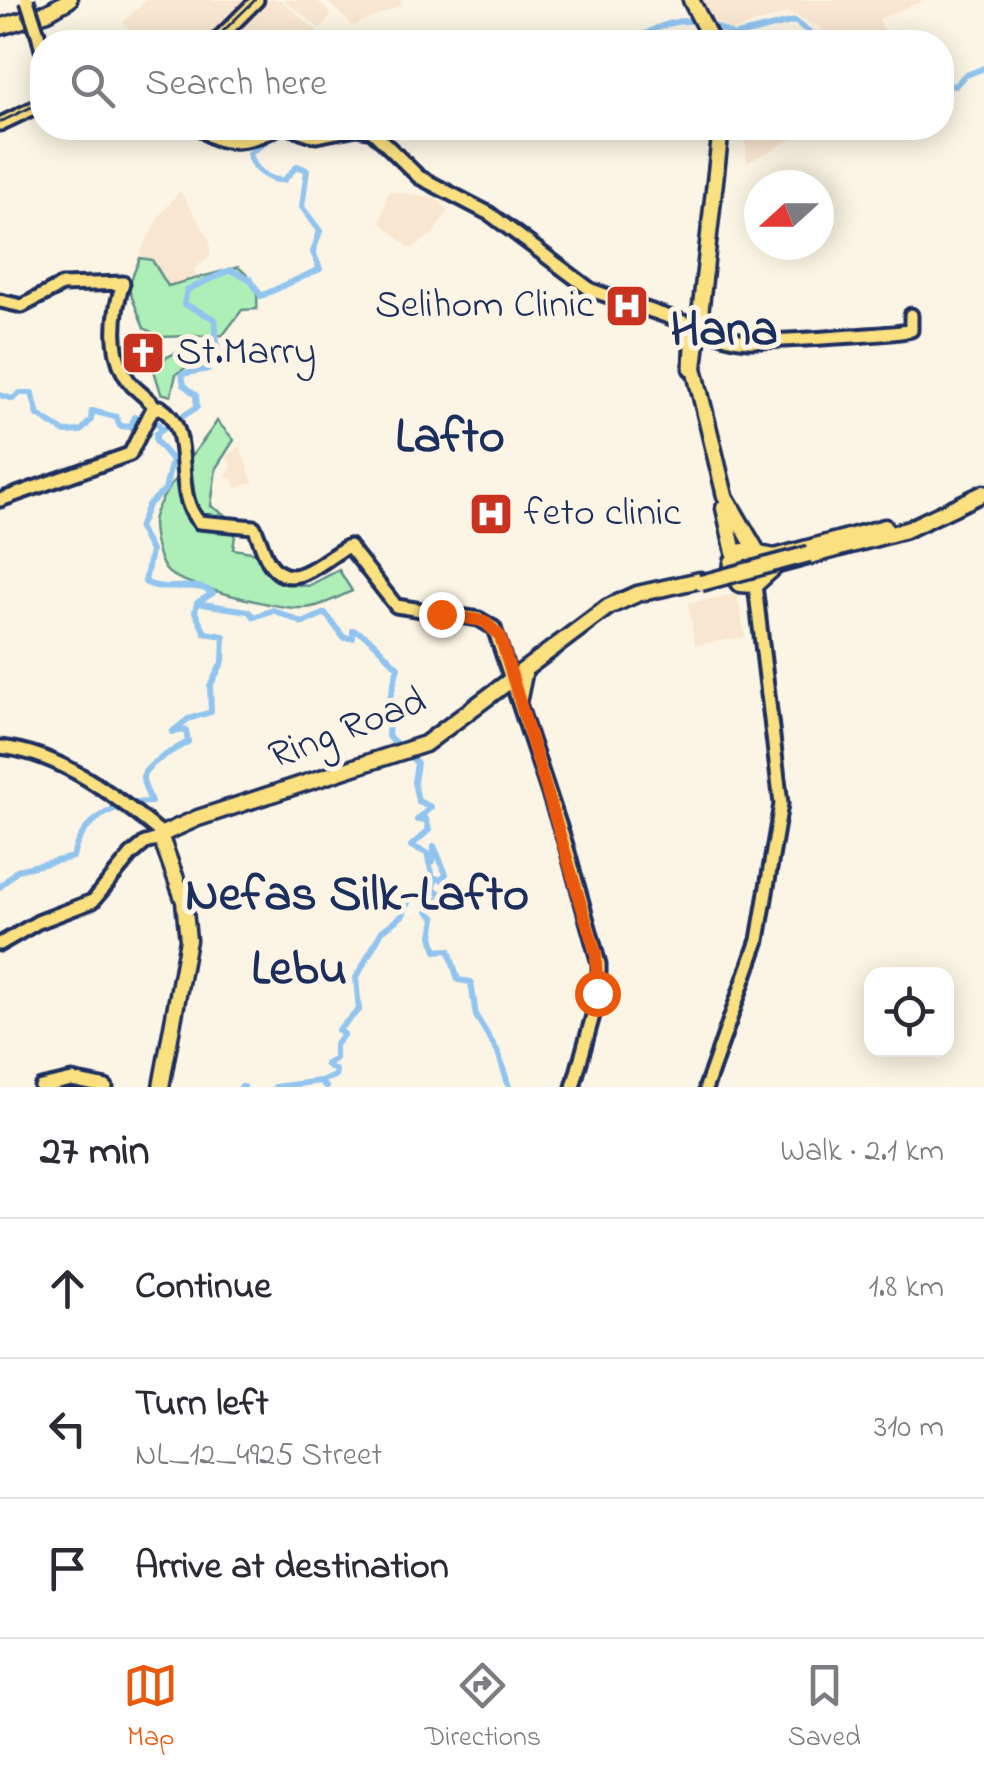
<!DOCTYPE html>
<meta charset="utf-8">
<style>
:root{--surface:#fff;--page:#f7f7f7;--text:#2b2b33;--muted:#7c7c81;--line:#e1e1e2;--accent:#ea580c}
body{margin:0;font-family:"Indie Flower",sans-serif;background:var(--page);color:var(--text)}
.controls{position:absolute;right:30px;bottom:30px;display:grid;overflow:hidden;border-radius:20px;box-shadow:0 5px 25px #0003}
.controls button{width:90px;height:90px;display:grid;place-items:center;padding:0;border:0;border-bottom:2px solid var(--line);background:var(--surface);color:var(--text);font:50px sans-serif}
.compass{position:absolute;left:744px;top:170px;width:90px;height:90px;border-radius:50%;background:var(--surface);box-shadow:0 5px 25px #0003;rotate:249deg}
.stop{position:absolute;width:30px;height:30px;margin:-22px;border:8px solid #ea580c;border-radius:50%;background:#fff}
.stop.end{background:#ea580c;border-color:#fff;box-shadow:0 2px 10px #0008}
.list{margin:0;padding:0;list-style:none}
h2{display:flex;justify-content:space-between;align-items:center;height:130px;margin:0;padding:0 40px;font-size:42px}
h2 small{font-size:32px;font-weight:400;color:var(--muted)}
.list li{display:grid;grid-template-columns:65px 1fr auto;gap:30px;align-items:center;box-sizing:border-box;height:140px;padding:0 40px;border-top:2px solid var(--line)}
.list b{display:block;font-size:38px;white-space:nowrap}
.list p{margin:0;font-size:32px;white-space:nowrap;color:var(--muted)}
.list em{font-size:32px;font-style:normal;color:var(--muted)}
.icon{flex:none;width:55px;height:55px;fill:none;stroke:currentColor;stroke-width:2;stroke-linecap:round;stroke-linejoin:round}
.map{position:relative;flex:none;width:984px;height:1087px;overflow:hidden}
.search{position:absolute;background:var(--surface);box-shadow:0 5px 25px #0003;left:30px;right:30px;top:30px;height:110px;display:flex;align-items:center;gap:25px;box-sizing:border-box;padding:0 35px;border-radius:40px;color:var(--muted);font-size:38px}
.sheet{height:550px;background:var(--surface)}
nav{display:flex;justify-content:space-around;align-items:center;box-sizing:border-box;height:140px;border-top:2px solid var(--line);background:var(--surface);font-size:28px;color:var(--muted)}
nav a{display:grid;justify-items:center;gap:5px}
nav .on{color:var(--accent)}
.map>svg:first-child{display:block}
.built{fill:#f8e6d0}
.green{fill:#aeefb8;stroke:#648f8b;stroke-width:2.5}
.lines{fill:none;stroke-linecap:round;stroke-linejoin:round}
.river{stroke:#91c4ee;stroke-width:6}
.major-casing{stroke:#1b2f5e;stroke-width:19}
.highway-casing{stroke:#1b2f5e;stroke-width:21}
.major{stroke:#fbe080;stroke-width:11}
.highway{stroke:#fbe080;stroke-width:14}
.tram{stroke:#1b2f5e;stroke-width:2.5}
.major-bridge-casing{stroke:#1b2f5e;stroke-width:19;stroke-linecap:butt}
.highway-bridge-casing{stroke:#1b2f5e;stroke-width:21;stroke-linecap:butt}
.major-bridge{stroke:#fbe080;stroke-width:11}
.highway-bridge{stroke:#fbe080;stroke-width:14}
.route{stroke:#ea580c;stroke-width:12}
.labels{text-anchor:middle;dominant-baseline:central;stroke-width:10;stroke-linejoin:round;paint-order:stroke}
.poi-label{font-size:40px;fill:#1b2f5e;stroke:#fcf5e5;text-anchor:start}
.street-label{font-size:40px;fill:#1b2f5e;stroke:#fcf5e5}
.district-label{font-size:50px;font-weight:bold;fill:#1b2f5e;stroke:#fcf5e5}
</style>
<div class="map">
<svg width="984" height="1087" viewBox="0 0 984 1087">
<rect width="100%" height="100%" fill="#fcf5e5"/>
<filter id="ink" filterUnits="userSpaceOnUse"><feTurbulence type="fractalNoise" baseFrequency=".01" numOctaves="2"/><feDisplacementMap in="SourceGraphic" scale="20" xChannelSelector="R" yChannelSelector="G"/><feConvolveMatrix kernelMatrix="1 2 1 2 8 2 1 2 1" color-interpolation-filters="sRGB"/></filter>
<g filter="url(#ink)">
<!-- built -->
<path class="built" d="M146,0H249L208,42H131L135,36L123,23Z
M266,0H281L318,32L307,42H224Z
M284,0H317L332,15L320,29Z
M326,0H401L402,5L353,26Z
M694,0H925L879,19L889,42H830L821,28L788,13L732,31L703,14Z
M762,128H813L747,163L745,136Z
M180,191L209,238L211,256L194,268L196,278L168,286L152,260L140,254L158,218Z
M389,191L436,198L448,210L433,234L411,249L380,222Z
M240,446L253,482L237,488L233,479L225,478L232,466L225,456Z
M737,594L745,637L695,645L688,603Z"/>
<!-- green -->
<path class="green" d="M140,258L152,260L168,286L238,267C254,280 259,288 257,309L242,310L223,335L160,337L144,328L128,287Z
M195,344L196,361L176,374L171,396L161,393L152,364Z
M217,421L234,440L216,468L211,506L237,522L233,549L263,554L289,583L308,586L339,570L352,591C337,598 318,608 302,608C278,609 187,586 169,573C159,566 153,535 153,523C153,501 203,444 217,421Z"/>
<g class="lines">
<!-- river -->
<path class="river" d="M560,42L562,34L579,35L594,42
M596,42L617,39L629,42
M647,42L645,34C677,16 702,16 733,36L795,21L821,42
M942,84L955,86L964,76L984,68
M0,395L13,399L20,393H32L38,415L65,432L81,431L91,420L92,411L116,417L120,426L131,427L134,417L154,419L162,429
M202,604L248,611L254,617L273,610L303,623L325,613L344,638H353V630C375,638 382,653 398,667L390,698L388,736L417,763L414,782L418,801L431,807L417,820L426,819L429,830L411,846L427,853L432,874L424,881V893L411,895L403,915L382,931L356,978L359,1010L338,1030L344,1034L335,1045V1059L326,1064L336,1071L335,1076L320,1081L326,1087
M429,863L433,861L434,846L446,874L442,880L436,878L432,889L448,897L437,900L428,911L435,918L432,936L436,951L449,950L458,980L471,982L476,1016L498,1052L509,1087
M0,887L17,870L73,857C80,821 114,802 151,802C149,795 142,783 143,777C143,766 179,747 188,742L186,730L172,732L188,719L211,712L210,686L223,661L224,636L205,633L195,612L197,603L213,593C193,579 167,594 145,582L151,551L139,528L148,505L165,490L172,460L156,441V434L197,407L196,395L184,385L182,374L208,369L218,356L215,319L184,304L187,290L230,270L250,279L261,296L320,269L313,252L320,231L302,207L307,170L297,166L284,180C269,182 253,169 249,154L265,142L266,134
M241,1087H244
M275,1087L320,1081"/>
<defs>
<path id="major" d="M38,34L42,50
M215,42L257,0
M0,124L42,104
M201,128C221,150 254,141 277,128
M291,128L316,136L357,128L372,131L419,177L490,214L591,290L692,325
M0,301L22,306L62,285L123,283C113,312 108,358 132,385C140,393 149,399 156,408
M703,328C717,335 732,340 748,341C765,342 903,334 911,330V315
M690,369L692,323
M0,500L130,454L152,410L160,407C198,432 170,490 199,522L254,527C260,538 263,555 271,565C294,595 327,555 349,546L396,606L479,619L494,628L566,845L599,964V994L573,1087
M0,747C61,753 116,796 162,834
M0,944L38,922L93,901L131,855L145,843L162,838
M41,1087L72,1080L106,1087
M706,1087L758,940L781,804L755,585"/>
<path id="highway" d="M691,0L712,42
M0,27L48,12L69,0
M721,128L694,368L725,496L758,553
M724,508L735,557
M885,527L775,557L743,551L732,562L731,573L739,584L755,585L777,565L906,530L984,493
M519,698L524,674
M161,1087L188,940L184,901L160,835L198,818L425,744L608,607L637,594L700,580"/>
</defs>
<!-- major casing -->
<use href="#major" class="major-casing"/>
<!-- highway casing -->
<use href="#highway" class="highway-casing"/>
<!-- major -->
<use href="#major" class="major"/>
<!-- highway -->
<use href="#highway" class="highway"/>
<!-- tram -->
<path class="tram" d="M212,42L255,0
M0,122L42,102"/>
<defs>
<path id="major-bridge" d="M27,0L38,34
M692,325L703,328"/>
<path id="highway-bridge" d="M701,583L809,554"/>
</defs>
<!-- major-bridge casing -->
<use href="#major-bridge" class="major-bridge-casing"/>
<!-- highway-bridge casing -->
<use href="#highway-bridge" class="highway-bridge-casing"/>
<!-- major-bridge -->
<use href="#major-bridge" class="major-bridge"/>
<!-- highway-bridge -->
<use href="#highway-bridge" class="highway-bridge"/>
</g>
</g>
<g class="lines" filter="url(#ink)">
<!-- route -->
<path class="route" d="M441,614L484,621L500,636L596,954L597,993"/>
</g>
<!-- icons -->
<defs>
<symbol id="hospital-square" viewBox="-11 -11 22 22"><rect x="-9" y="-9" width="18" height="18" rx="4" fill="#c8321e" stroke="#fcf5e5"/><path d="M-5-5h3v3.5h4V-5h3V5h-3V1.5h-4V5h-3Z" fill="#fff"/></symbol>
<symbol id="church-square" viewBox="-11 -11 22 22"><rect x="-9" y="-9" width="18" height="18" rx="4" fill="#c8321e" stroke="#fcf5e5"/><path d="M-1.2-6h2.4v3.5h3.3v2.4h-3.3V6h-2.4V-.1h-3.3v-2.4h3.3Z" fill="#fff"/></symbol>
</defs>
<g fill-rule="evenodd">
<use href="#hospital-square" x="602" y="281" width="50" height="50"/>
<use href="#church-square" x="118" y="328" width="50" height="50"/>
<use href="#hospital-square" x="466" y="489" width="50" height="50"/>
</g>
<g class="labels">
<!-- poi labels -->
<g class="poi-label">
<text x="594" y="306" text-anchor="end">Selihom Clinic</text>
<text x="176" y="353">St.Marry</text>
<text x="524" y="514">feto clinic</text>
</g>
<!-- street labels -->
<g class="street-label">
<text transform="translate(348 730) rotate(-21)">Ring Road</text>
</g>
<!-- district labels -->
<g class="district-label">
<text x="724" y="331">Hana</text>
<text x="450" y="438">Lafto</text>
<text x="357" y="896">Nefas Silk-Lafto</text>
<text x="299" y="970">Lebu</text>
</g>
</g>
</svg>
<div class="controls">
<button><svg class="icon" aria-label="locate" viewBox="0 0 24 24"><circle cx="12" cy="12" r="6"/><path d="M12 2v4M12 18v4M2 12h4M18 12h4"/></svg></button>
</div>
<svg class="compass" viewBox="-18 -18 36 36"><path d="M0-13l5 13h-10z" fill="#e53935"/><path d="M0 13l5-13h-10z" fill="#7c7c81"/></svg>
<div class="stop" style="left:597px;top:993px"></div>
<div class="stop end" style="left:441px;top:614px"></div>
<div class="search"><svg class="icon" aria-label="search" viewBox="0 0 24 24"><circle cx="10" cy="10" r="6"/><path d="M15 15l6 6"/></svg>Search here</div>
</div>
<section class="sheet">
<h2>27 min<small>Walk · 2.1 km</small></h2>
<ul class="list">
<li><svg class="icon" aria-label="ahead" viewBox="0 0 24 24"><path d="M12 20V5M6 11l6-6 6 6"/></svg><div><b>Continue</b></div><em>1.8 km</em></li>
<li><svg class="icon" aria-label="left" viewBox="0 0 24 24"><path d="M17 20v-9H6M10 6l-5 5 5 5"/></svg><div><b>Turn left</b><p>NL_12_4925 Street</p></div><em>310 m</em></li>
<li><svg class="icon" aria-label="arrive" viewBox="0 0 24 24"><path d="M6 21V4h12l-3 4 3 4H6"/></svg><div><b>Arrive at destination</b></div></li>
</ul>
</section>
<nav>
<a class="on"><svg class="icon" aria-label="map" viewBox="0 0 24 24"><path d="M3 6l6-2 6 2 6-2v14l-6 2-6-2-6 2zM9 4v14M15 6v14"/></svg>Map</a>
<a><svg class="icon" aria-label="directions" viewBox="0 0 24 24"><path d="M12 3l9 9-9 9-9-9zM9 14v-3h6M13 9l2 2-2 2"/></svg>Directions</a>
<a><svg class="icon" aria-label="saved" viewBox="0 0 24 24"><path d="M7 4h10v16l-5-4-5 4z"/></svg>Saved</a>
</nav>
